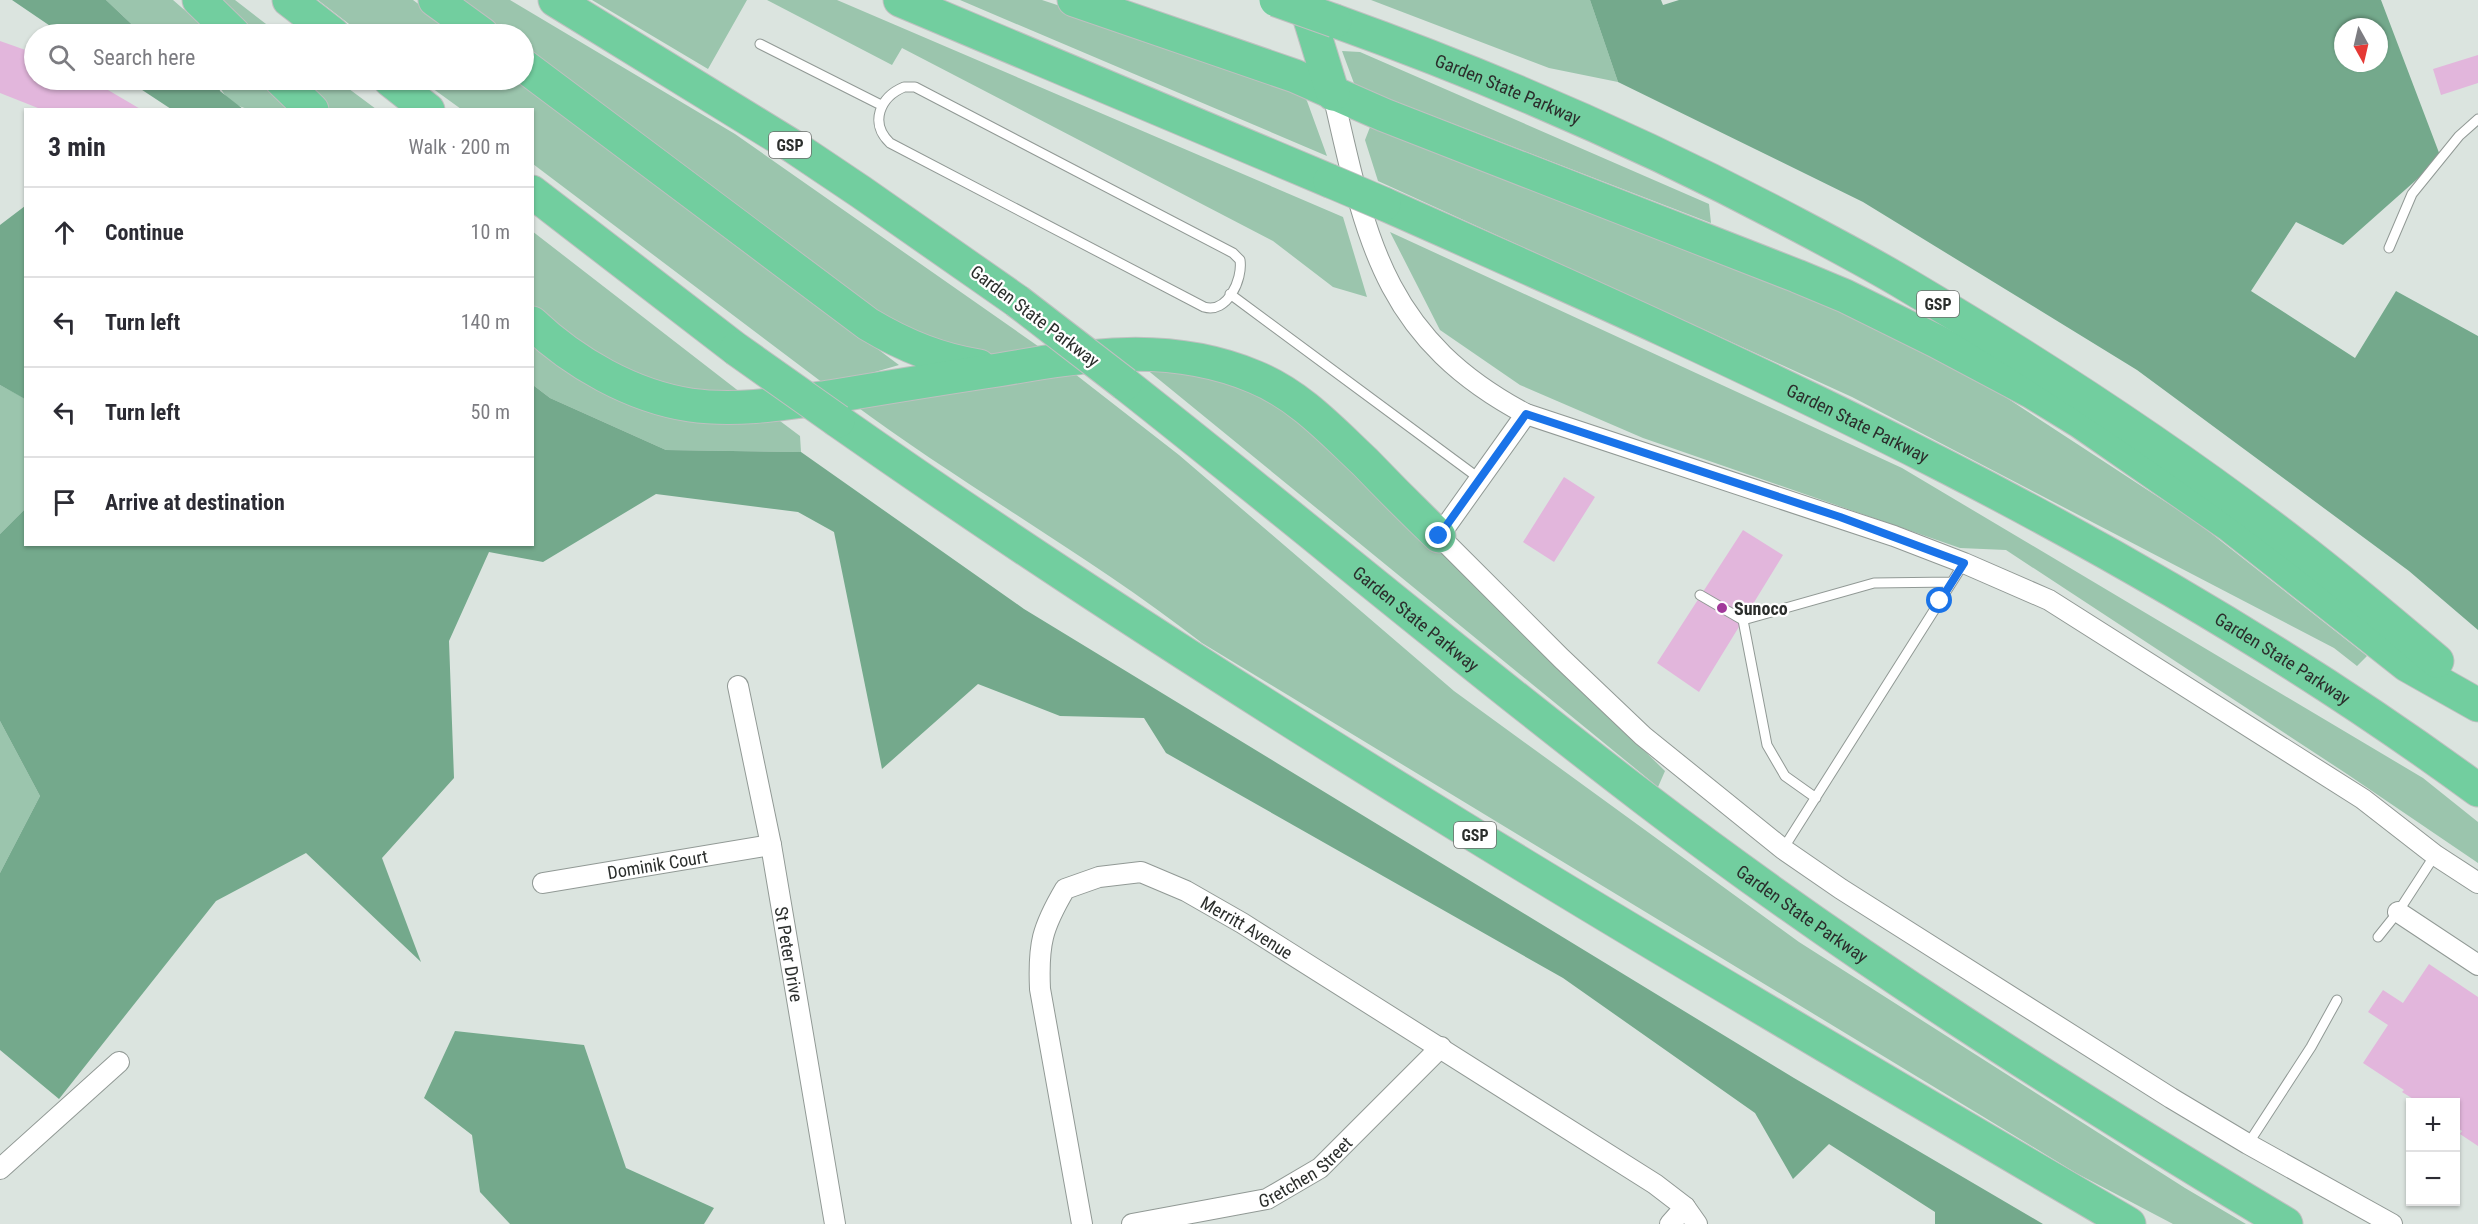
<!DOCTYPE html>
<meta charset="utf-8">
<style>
:root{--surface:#fff;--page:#f7f7f7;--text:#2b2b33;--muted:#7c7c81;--line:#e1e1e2}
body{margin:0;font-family:"Roboto Condensed",sans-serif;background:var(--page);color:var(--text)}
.controls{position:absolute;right:18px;bottom:18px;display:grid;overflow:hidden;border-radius:0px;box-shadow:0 2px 4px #0004}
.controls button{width:54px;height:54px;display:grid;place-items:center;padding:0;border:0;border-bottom:2px solid var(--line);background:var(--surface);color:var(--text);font:30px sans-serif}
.compass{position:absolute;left:2334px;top:18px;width:54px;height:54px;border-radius:50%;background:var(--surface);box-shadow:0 2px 4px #0004;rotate:172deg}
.stop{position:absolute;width:18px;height:18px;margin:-14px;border:4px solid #1a73e8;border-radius:50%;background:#fff}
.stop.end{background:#1a73e8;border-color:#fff;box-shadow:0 2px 6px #0008}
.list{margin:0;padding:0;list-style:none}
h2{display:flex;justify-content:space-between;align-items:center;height:78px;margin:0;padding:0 24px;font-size:26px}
h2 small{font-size:20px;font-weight:400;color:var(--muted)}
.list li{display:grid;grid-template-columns:39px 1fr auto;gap:18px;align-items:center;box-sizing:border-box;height:90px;padding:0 24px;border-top:2px solid var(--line)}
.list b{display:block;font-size:22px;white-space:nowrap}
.list em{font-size:20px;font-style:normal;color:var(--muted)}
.icon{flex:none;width:33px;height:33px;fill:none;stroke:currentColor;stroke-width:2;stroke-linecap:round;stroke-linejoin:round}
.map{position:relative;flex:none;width:2478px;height:1224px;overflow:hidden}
.search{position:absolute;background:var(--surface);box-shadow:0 2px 4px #0004;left:24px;top:24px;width:510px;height:66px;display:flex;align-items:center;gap:15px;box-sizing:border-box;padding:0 21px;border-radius:33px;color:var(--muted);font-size:22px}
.panel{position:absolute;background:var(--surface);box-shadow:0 2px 4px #0004;left:24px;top:108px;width:510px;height:438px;border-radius:0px}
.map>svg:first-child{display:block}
.green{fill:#9bc5ad}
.forest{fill:#74a98c;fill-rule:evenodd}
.building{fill:#e2b6dc}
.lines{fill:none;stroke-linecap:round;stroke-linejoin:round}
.lane-casing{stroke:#919995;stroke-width:11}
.street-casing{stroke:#919995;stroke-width:22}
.highway-casing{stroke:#bfc0c0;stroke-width:35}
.lane{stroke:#fff;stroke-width:9}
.street{stroke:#fff;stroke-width:20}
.highway{stroke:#72ce9f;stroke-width:33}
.highway-bridge-casing{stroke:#bfc0c0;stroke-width:35;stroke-linecap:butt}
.highway-bridge{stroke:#72ce9f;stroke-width:33}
.route{stroke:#1a73e8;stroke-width:8}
.poi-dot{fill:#a1389a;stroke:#fff;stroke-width:2}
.labels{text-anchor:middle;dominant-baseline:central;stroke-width:4.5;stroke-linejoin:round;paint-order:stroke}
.shield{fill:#fff;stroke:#6b6d6b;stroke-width:1.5}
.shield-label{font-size:16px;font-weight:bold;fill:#2b2e2c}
.street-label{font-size:18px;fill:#2b2e2c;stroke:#fff}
.poi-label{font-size:18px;font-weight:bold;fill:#2b2e2c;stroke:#fff;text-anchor:start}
</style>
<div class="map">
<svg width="2478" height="1224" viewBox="0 0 2478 1224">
<rect width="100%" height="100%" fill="#dbe4df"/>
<!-- green -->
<path class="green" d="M106,0H173L212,34H142Z
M215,0H235L279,34H250Z
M318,0H413L459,34H362Z
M454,0H510L735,134L1045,351L1006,357L951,349L886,324L524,52V34H500Z
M592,0H747L708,69Z
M767,0H837L1343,217L1367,297L1333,287L1273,241L902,48L892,65Z
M960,0H1042L1294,83L1307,101L1327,156Z
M1371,0H1590L1618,82L1549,68Z
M1342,51L1360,52L1709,204L1711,223L1355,86Z
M217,80H262L295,109C260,109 231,118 217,80Z
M296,80H337L376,109H327Z
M421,80H519L899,365L827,386L533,164L532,110L461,109Z
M1372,122L1837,300L1987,385L2198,523L2367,656L2357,666L2334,648L1852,397L1378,181L1365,140Z
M532,231L745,396L697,398L629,377L533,311Z
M1390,232L1902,468L2423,778L2478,822V863L2347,774L2006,550L1960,548L1643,438L1520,385L1440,330Z
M532,338L607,385L772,415L800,436L801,452L666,450L550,398L533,385Z
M1140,364H1174L1258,391L1316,433L1477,586L1665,771L1658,787Z
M1066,367L1179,455L1454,691L1799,942L2185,1188L2246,1224H2173L2076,1173L1202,643C1090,556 965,487 852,403Z
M0,385L26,399L25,509L0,534Z
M0,721L40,796L0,873Z"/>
<!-- forest -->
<path class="forest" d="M12,0H106L142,34H62Z
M1590,0H1661L1663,5L1679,0H2381L2441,158L2343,245L2296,222L2251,291L2355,358L2396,291L2478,336V630L2409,571L2137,370L1863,202L1618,82ZM2343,27H2379V63H2343Z
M127,80H217L220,91L243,109H171Z
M25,206L26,399H25L0,385V225Z
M533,385L550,398L666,450L801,452L1024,609L1794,1078L2043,1224H1935V1212L1829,1144L1793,1179L1755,1113L1563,978L1166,753L1144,718L1060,716L978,684L882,769L834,532L798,512L656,494L543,562L489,552L449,641L454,778L382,858L421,962L306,853L216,901L59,1099L0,1050V873L40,796L0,721V534L25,509L26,544H532Z
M455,1031L584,1045L626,1168L714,1208L704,1224H510L480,1192L472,1135L424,1098Z"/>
<!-- building -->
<path class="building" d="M0,41L34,53V80H91L142,110H43L0,93Z
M2478,55V83L2441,95L2433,69Z
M1564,477L1595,497L1554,562L1523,542Z
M1743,530L1783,555L1699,692L1657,663Z
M2429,964L2478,997V1146L2460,1134L2462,1131L2456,1127V1102H2418L2402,1092L2404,1090L2363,1063L2388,1025L2368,1012L2383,990L2403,1003Z"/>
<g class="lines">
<defs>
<path id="lane" d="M760,44L881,105
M904,87H915L1233,253L1240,260C1243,280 1227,314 1204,307L890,143C869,123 880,97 904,87Z
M2389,248L2412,194L2459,136L2478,119
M1230,294L1480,479
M1700,595L1743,620L1874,583L1952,582
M1743,620L1767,745L1785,776L1816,798
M1783,849L1964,563
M2378,937L2398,912L2435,855
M2248,1144L2311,1047L2337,1000"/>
<g id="street">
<path d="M1333,94C1366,239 1383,338 1526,414L1894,536L1964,563L2049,600L2363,799L2435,855L2478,883"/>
<path d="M1526,414L1439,536L1561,658L1643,736L1783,849L1841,889L2171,1098L2248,1144L2392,1224"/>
<path id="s1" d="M738,686L771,845L835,1224"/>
<path id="s2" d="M543,883L771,845"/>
<path d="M2398,912L2478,965"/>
<path d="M0,1169L119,1062"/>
<path id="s3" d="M1082,1224L1040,989C1038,944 1042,928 1065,889L1099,877L1141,872L1186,891L1242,923L1655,1184L1685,1207L1697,1224"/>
<path id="s4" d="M1132,1224L1267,1199L1320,1168L1441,1047"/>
<path d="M1670,1224L1685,1207"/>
</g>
<g id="highway">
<path d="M199,0L234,34"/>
<path d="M289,0L333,34"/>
<path d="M435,0L482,34"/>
<path d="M555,0L794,147L861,192L1017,301"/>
<path d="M900,0L1330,181"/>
<path d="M1074,0L1295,76L1384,115L1797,276L1845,296L1936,341L2032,392L2081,422L2231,526L2407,665L2478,705"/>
<path d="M1304,0L1333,94"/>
<path id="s5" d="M1335,21C1494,78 1650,146 1800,226C1836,245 1872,264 1907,285C2042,365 2174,451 2298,547C2345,583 2391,622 2437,661"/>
<path d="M524,66L868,324C903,345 938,360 979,366"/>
<path d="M281,80L312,110"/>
<path d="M390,80L428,110"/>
<path d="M532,192L736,349"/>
<path id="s6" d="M1384,204C1762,371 2144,544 2478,790"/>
<path d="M532,323C574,363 632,396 690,405C739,412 787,403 835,396C889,387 944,378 998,370C1086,355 1170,341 1255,377C1299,395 1331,430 1365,462C1389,487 1414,512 1439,536"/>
<path id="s7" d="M1125,384C1299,521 1468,664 1644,798C1848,954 2066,1092 2286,1224"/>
<path d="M838,421C1253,712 1692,968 2129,1224"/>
</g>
</defs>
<!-- lane casing -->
<use href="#lane" class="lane-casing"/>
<!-- street casing -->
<use href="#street" class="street-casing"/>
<!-- highway casing -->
<use href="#highway" class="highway-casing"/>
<!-- lane -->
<use href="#lane" class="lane"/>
<!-- street -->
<use href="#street" class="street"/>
<!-- highway -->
<use href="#highway" class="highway"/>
<defs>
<path id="highway-bridge" d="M1276,0L1335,21
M1330,181L1384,204
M1017,301L1125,384
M736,349L838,421"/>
</defs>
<!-- highway-bridge casing -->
<use href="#highway-bridge" class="highway-bridge-casing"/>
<!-- highway-bridge -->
<use href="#highway-bridge" class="highway-bridge"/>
</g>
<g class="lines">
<!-- route -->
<path class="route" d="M1439,536L1526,414L1840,517L1964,563L1940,601"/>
</g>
<!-- markers -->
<circle class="poi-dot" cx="1722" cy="608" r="6"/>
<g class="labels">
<!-- shield labels -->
<g class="shield">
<rect x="769" y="132" width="42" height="26" rx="4.5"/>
<rect x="1917" y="291" width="42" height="26" rx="4.5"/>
<rect x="1454" y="822" width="42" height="26" rx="4.5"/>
</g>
<g class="shield-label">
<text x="790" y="145">GSP</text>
<text x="1938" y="304">GSP</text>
<text x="1475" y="835">GSP</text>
</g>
<!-- street labels -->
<g class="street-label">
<text stroke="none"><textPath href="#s5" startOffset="186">Garden State Parkway</textPath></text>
<text transform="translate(1035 316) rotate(37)">Garden State Parkway</text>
<text stroke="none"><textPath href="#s6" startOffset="522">Garden State Parkway</textPath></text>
<text stroke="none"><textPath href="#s7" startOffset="374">Garden State Parkway</textPath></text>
<text stroke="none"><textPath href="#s6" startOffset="1008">Garden State Parkway</textPath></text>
<text stroke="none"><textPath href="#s2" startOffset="116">Dominik Court</textPath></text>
<text stroke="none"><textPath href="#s7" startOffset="860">Garden State Parkway</textPath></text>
<text stroke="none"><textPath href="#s3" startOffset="542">Merritt Avenue</textPath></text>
<text stroke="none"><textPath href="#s1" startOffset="273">St Peter Drive</textPath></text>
<text stroke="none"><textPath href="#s4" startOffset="184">Gretchen Street</textPath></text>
</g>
<!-- poi labels -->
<g class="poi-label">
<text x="1734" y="608">Sunoco</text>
</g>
</g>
</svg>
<div class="controls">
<button>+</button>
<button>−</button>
</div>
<svg class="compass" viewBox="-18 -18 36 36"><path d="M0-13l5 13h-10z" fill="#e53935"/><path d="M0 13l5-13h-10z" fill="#7c7c81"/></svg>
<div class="stop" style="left:1940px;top:601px"></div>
<div class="stop end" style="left:1439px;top:536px"></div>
<div class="search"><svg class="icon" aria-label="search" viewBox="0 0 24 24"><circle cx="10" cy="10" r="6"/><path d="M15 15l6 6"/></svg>Search here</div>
<section class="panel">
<h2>3 min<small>Walk · 200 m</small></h2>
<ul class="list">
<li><svg class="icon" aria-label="ahead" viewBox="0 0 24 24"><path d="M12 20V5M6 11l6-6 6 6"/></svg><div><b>Continue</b></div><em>10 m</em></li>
<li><svg class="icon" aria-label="left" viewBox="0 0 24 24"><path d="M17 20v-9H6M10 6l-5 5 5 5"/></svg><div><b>Turn left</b></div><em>140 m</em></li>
<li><svg class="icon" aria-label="left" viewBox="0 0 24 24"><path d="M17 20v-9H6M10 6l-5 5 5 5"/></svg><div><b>Turn left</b></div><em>50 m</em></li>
<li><svg class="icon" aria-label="arrive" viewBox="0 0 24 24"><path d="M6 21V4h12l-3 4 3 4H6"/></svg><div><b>Arrive at destination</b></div></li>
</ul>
</section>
</div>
